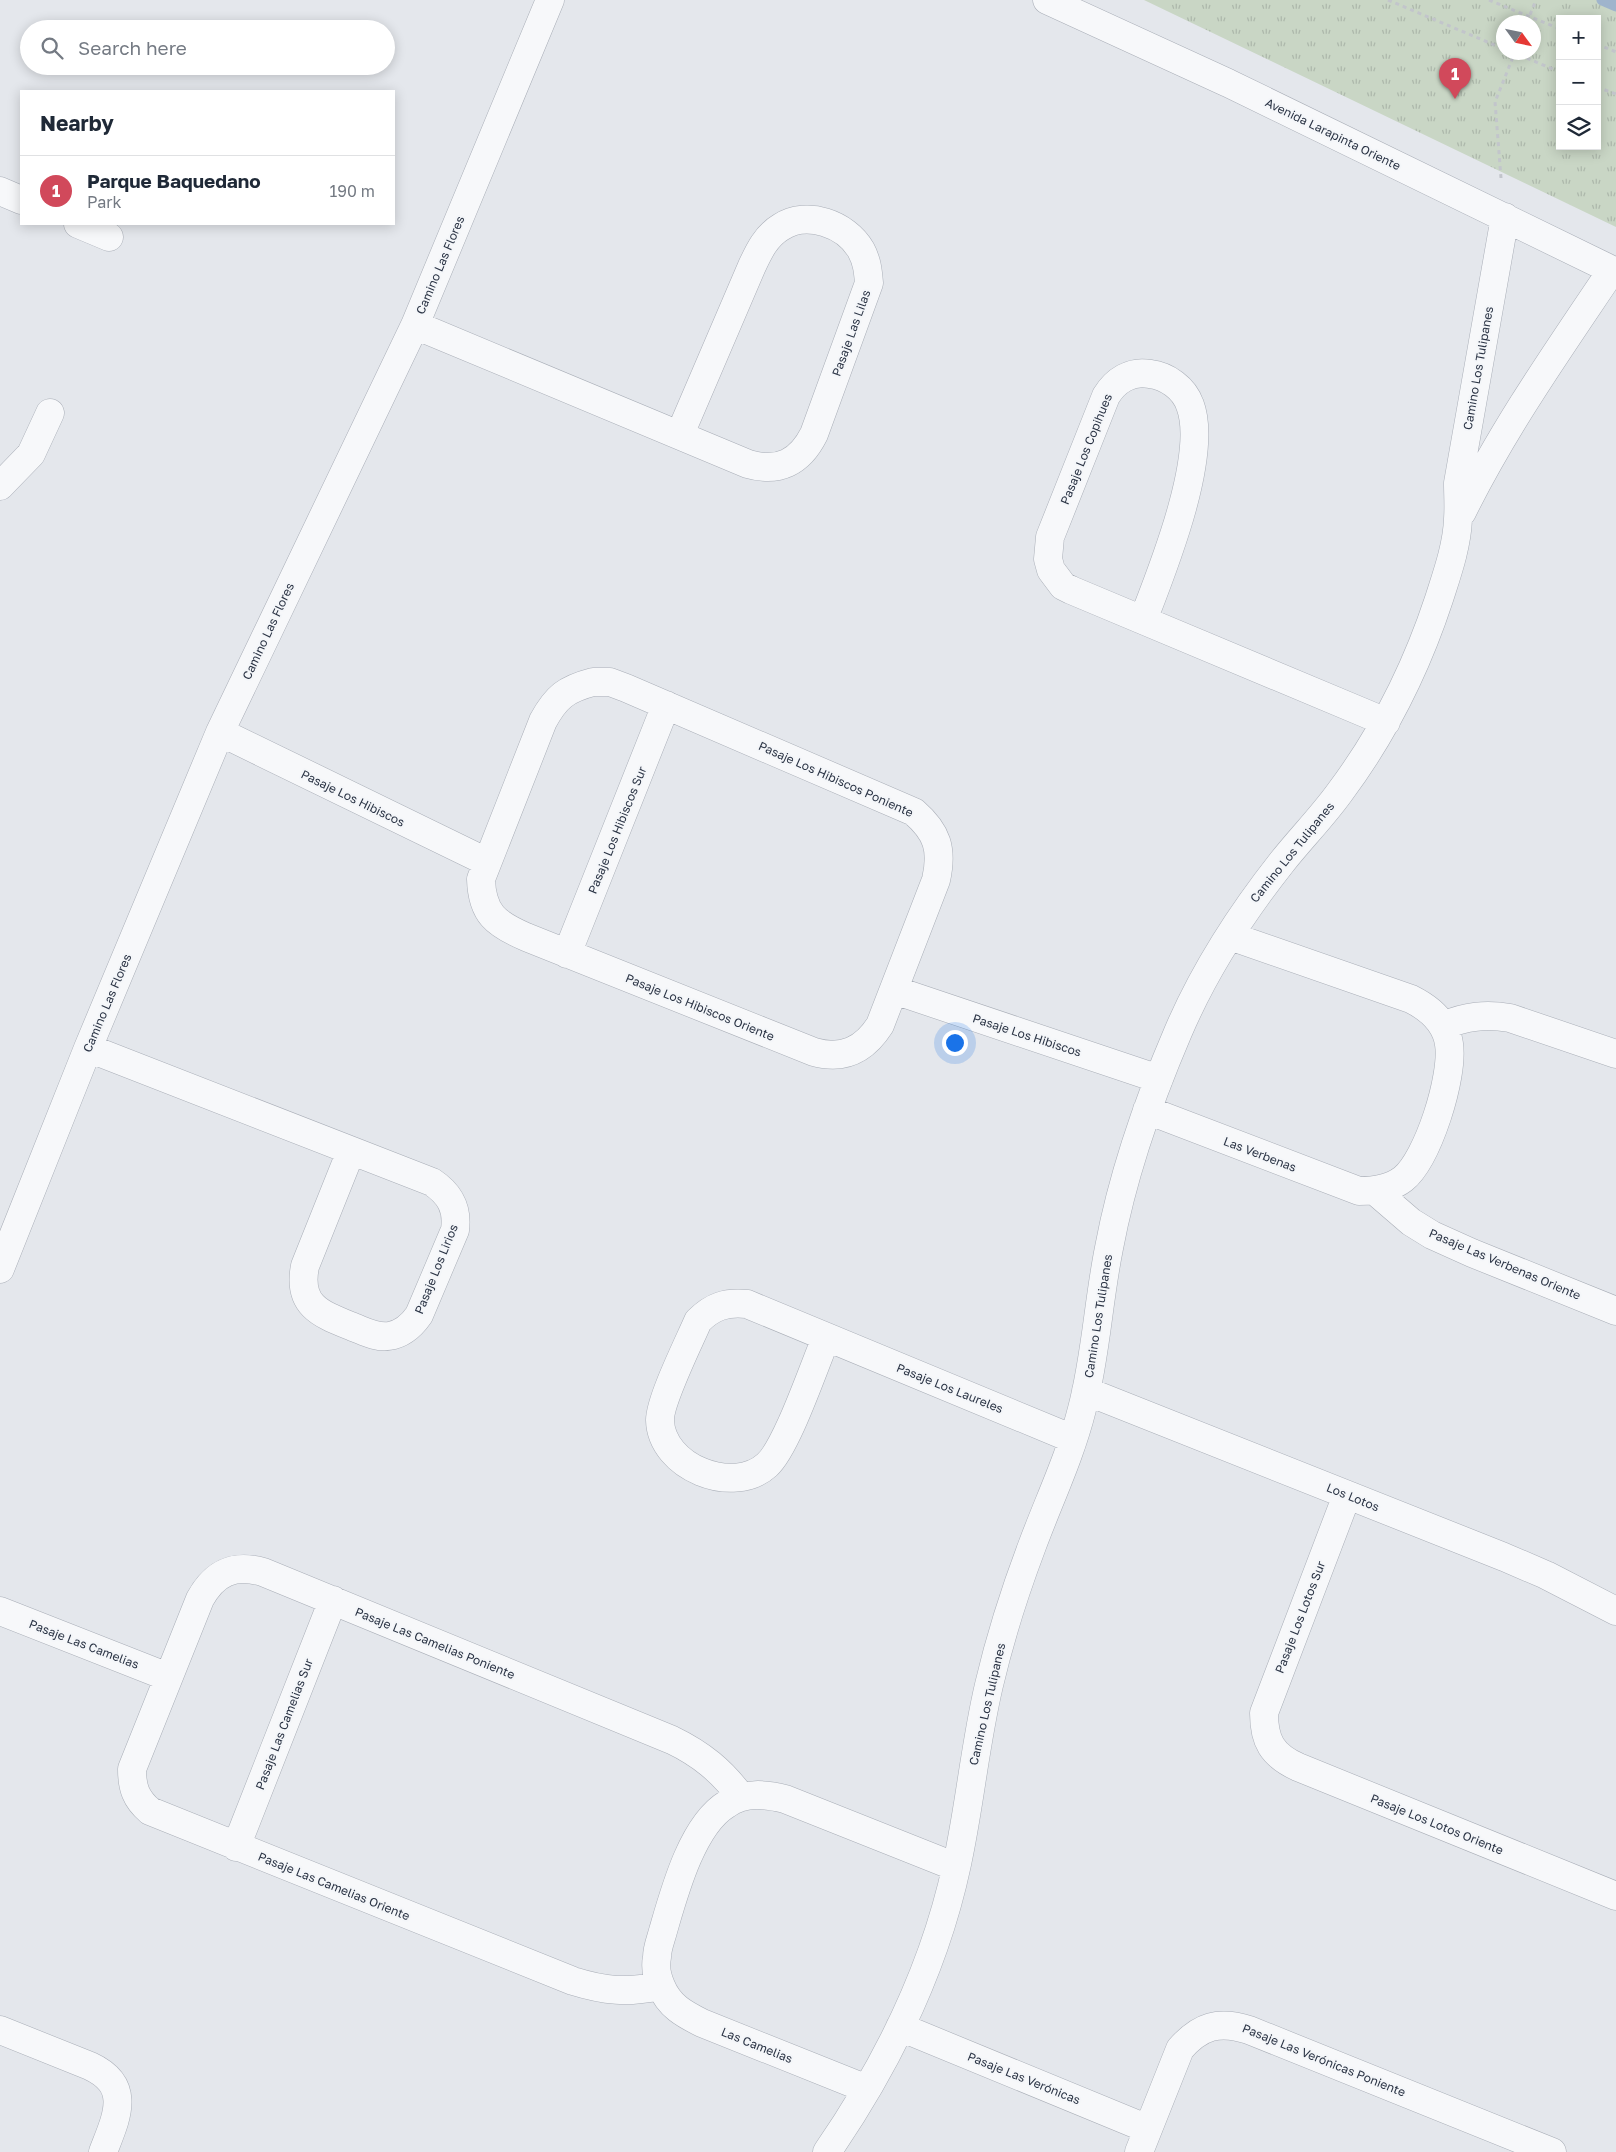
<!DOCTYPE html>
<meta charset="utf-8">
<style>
:root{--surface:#fff;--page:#f6f6f7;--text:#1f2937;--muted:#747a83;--line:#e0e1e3;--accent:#d1495b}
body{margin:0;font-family:"Golos Text",sans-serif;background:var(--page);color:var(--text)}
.controls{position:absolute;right:15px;top:15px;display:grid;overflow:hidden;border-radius:0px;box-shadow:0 2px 12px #0003}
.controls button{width:45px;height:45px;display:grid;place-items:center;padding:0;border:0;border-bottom:1px solid var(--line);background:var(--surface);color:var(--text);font:25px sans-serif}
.compass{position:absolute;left:1496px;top:15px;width:45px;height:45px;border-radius:50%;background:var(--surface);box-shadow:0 2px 12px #0003;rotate:123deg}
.you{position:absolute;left:954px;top:1042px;width:18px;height:18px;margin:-12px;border:4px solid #fff;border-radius:50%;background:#1a73e8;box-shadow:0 0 0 8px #1a73e833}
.badge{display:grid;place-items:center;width:32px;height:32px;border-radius:50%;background:var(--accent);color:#fff;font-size:16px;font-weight:700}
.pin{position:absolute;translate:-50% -41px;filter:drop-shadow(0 1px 2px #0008)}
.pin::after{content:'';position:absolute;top:26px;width:18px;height:15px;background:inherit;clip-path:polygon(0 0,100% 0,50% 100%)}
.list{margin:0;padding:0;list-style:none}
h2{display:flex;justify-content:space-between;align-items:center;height:65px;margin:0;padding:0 20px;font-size:21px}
h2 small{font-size:16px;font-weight:400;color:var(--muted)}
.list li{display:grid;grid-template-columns:32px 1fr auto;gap:15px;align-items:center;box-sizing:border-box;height:70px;padding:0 20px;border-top:1px solid var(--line)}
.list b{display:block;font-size:19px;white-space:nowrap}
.list p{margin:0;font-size:16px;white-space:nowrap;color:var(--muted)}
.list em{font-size:16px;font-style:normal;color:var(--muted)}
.icon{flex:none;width:28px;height:28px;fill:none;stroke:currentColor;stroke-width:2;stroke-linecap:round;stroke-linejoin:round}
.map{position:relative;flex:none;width:1616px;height:2152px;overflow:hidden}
.search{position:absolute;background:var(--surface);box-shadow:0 2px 12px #0003;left:20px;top:20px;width:375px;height:55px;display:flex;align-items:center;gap:12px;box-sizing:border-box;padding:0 18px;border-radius:28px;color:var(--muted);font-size:19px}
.panel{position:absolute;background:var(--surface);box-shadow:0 2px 12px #0003;left:20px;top:90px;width:375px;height:135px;border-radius:0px}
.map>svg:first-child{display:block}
.park{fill:url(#park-tufts);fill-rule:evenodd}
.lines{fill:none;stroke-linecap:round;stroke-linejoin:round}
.stream{stroke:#9fb4cc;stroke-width:11}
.street-casing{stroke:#a9aeb7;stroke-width:29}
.path{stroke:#c2c5cb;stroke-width:3;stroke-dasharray:4 4;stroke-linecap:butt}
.street{stroke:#f7f8fa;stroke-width:28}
.labels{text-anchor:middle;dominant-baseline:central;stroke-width:4;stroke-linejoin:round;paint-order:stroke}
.street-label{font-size:12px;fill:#2b3445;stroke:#f4f6f9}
</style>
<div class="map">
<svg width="1616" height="2152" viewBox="0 0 1616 2152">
<defs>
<pattern id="park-tufts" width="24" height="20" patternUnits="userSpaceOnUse" patternTransform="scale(1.25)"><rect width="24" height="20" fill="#c9d6c5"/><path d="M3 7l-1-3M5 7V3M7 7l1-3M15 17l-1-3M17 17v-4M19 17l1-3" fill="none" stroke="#adb8ab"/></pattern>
</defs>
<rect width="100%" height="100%" fill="#e4e7ec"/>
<!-- park -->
<path class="park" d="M1144,0H1616V227ZM1560,19H1597V146H1560ZM1504,22H1534V52H1504Z"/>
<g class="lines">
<!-- stream -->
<path class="stream" d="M1602,0L1616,6"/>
<defs>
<path id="street" d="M1047,0L1228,83L1616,272
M0,191L21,200
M78,224L109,237
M415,325L748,464C779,473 800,462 814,434L869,283C868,271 867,261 861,250C846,224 807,210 781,227C766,236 759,251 752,266L680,434
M0,486L31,454L50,413
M1462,512C1504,427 1559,349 1612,270
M1143,620C1162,571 1209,455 1190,405C1184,388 1167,376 1150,374C1131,370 1115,381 1106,396L1050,537L1048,559L1051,570L1063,586L1071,590L1386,722
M593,682H610L626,688L914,812C937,832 943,849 936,880L880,1025C864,1050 843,1060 814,1052L526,937C496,924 482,914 481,879L543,721C556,697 566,689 593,682Z
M220,732L487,862
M567,954L666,705
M894,990L1159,1079
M1443,1026C1466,1016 1486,1014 1510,1018L1616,1054
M88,1048L432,1182C450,1194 458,1208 455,1230L419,1315C412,1325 403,1334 389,1336C376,1338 364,1331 353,1327C321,1314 297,1306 305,1266L351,1151
M1147,1110L1359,1191C1375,1191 1390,1189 1403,1179C1428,1159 1454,1076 1449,1044C1446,1022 1429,1008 1411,999L1230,936
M1375,1191L1411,1222L1432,1235L1472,1253L1616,1311
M0,1269L88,1048L220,732L415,325L550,0
M826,1338C814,1366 787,1447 767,1465C733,1496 661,1467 660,1420C660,1400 689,1342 698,1321C713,1306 726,1302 747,1304L1073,1439
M1086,1391L1504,1557L1546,1575L1616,1611
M1347,1495L1264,1713C1264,1741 1272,1755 1298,1767L1616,1896
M0,1611L168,1677
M236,1847L333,1600
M660,1986C627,1993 605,1991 573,1981L150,1811C136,1799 132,1788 132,1769L200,1599C215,1572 234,1564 263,1572L672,1740C701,1754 722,1771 741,1797
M900,2027L1148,2129
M0,2030L90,2066C133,2086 116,2118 103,2152
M867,2089L702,2023C684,2014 669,2006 661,1986C657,1977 655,1967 657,1957C657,1948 661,1939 663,1931C674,1893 692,1825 727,1804C745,1792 765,1794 785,1799L956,1867
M827,2152C887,2065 935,1967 957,1864C970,1804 975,1744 989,1685C1000,1638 1015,1591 1032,1546C1049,1500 1070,1457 1082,1409C1096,1356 1098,1302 1109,1248C1123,1173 1148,1102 1178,1032C1204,971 1241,914 1282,862C1301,838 1322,817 1340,792C1384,733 1416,669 1439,599C1447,574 1457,546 1458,519C1459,507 1458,495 1458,483L1505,217
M1139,2152L1180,2049C1200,2026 1219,2020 1249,2030L1552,2152"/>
</defs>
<!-- street casing -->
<use href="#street" class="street-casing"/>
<!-- path -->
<path class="path" d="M1388,0L1504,49
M1489,0L1560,29
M1527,22L1536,0
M1597,44L1616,52
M1512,52L1560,72
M1597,87L1616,94
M1501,178L1495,102L1515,52"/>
<!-- street -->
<use href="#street" class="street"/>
</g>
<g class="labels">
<!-- street labels -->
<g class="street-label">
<text transform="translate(1333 134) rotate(26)">Avenida Larapinta Oriente</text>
<text transform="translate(440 265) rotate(-67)">Camino Las Flores</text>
<text transform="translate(851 333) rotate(-70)">Pasaje Las Lilas</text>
<text transform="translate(1478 368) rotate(-80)">Camino Los Tulipanes</text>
<text transform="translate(1086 449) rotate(-68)">Pasaje Los Copihues</text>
<text transform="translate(268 631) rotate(-65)">Camino Las Flores</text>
<text transform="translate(836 779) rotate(24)">Pasaje Los Hibiscos Poniente</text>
<text transform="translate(353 798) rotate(26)">Pasaje Los Hibiscos</text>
<text transform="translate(617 830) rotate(-68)">Pasaje Los Hibiscos Sur</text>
<text transform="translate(1292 852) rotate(-51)">Camino Los Tulipanes</text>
<text transform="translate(107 1003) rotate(-67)">Camino Las Flores</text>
<text transform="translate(700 1007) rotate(22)">Pasaje Los Hibiscos Oriente</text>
<text transform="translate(1027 1035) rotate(18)">Pasaje Los Hibiscos</text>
<text transform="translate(1260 1154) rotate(21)">Las Verbenas</text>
<text transform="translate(1505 1264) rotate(23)">Pasaje Las Verbenas Oriente</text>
<text transform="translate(436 1269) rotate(-68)">Pasaje Los Lirios</text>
<text transform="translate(1098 1316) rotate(-81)">Camino Los Tulipanes</text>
<text transform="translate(950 1388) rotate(22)">Pasaje Los Laureles</text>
<text transform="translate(1353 1497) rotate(22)">Los Lotos</text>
<text transform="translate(1300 1617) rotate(-69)">Pasaje Los Lotos Sur</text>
<text transform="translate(435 1643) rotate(22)">Pasaje Las Camelias Poniente</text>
<text transform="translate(84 1644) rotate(21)">Pasaje Las Camelias</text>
<text transform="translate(987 1704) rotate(-77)">Camino Los Tulipanes</text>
<text transform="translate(284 1724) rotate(-69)">Pasaje Las Camelias Sur</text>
<text transform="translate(1437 1824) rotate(22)">Pasaje Los Lotos Oriente</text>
<text transform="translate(334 1886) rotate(22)">Pasaje Las Camelias Oriente</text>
<text transform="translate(757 2045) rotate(22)">Las Camelias</text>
<text transform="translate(1324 2060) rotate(22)">Pasaje Las Verónicas Poniente</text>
<text transform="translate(1024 2078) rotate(22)">Pasaje Las Verónicas</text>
</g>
</g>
</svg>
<div class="controls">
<button>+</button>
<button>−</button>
<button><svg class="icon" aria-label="layers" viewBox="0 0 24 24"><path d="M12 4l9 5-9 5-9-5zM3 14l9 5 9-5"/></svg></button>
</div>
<svg class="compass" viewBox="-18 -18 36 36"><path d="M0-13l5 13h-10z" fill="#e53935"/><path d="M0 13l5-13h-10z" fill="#747a83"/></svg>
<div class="you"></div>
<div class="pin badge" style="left:1455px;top:99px">1</div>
<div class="search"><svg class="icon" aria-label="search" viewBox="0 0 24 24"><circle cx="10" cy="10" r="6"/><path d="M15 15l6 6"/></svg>Search here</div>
<section class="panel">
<h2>Nearby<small></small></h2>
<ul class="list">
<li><span class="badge">1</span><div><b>Parque Baquedano</b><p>Park</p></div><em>190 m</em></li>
</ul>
</section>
</div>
